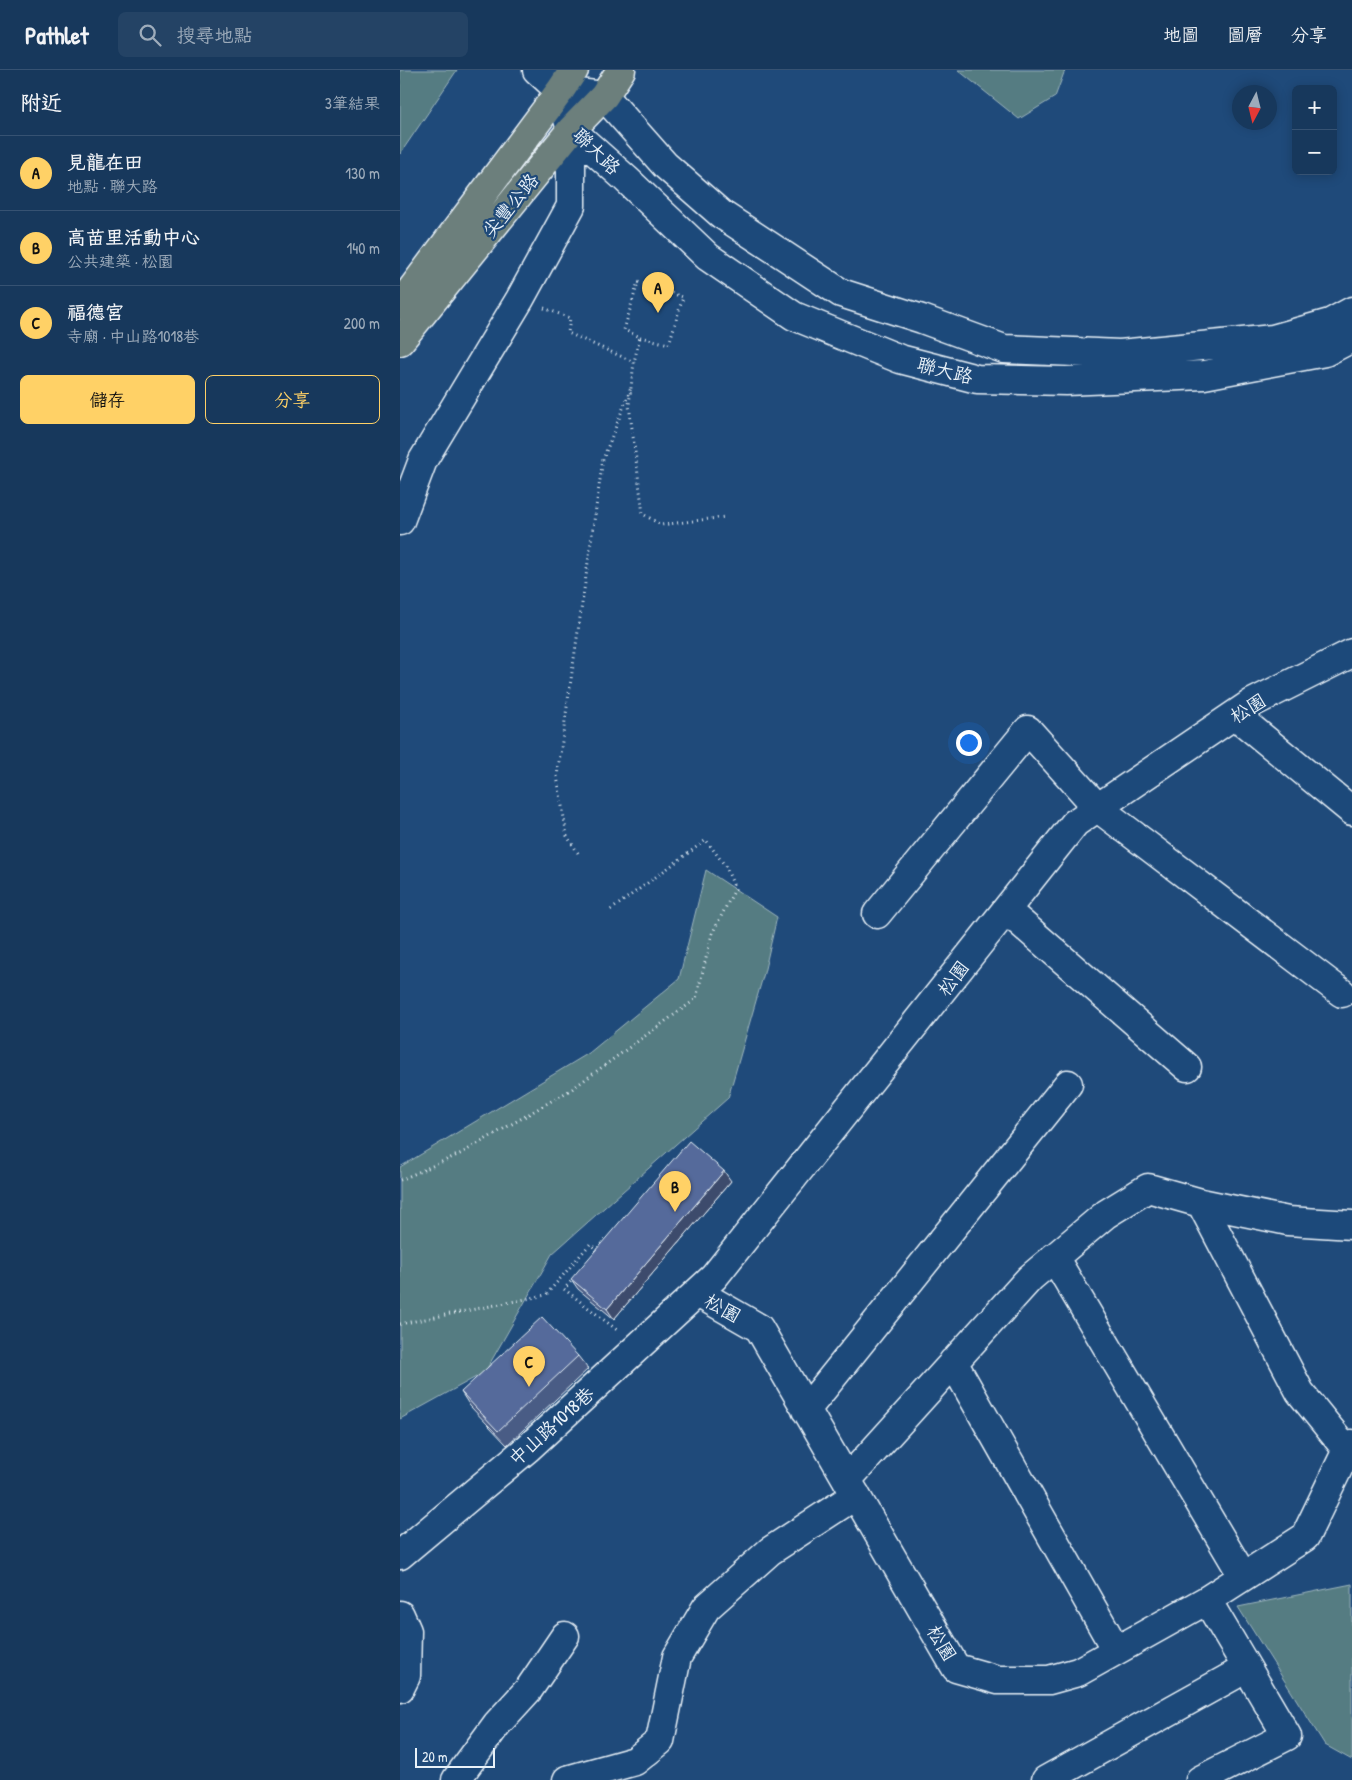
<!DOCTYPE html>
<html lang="zh-TW">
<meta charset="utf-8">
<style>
:root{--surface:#17385c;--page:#244365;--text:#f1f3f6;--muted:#9eacbb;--line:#365272;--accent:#ffd166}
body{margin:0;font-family:"Patrick Hand","LXGW WenKai TC",sans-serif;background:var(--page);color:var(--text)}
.controls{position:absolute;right:15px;top:15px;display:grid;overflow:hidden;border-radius:8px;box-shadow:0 2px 12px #0003}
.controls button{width:45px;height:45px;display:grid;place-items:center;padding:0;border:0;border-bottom:1px solid var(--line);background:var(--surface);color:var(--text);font:25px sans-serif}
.compass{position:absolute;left:832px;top:15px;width:45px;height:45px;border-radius:50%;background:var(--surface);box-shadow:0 2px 12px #0003;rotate:187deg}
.scale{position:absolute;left:15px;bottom:12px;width:80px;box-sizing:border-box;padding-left:5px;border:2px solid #e8f1f8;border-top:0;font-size:14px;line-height:18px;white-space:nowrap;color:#e8f1f8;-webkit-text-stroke:4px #1f4a7a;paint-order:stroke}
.you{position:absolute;left:568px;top:672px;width:18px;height:18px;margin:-12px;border:4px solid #fff;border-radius:50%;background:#1a73e8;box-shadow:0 0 0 8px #1a73e833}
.badge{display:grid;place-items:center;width:32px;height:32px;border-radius:50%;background:var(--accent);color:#111;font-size:16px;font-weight:700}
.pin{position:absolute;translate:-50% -41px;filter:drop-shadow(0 1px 2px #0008)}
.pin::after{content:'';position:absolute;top:26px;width:18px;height:15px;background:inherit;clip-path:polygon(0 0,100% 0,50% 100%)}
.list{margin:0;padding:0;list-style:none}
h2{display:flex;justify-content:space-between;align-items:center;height:65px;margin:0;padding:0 20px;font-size:21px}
h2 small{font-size:16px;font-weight:400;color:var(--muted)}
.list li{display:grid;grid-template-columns:32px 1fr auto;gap:15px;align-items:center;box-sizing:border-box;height:75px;padding:0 20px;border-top:1px solid var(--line)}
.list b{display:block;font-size:19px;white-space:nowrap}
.list p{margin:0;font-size:16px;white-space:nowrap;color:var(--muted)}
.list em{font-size:16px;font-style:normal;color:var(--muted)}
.actions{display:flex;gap:10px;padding:15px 20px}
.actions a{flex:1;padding:11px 0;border:1px solid var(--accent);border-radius:8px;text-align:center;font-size:18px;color:var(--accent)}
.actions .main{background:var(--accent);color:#111}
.icon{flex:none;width:28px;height:28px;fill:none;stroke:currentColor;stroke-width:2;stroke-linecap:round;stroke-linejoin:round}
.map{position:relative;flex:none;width:952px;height:1710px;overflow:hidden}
header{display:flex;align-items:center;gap:30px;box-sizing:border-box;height:70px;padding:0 25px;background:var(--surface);border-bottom:1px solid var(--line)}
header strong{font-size:24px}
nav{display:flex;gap:28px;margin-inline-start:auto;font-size:18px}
.search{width:350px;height:45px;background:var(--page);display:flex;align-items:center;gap:12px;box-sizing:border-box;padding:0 18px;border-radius:8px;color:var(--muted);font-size:19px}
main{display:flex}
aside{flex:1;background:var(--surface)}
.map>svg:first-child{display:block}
.green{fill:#547b82;stroke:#9eb6bd}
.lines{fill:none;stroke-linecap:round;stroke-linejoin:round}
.minor-casing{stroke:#e8f1f8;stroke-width:31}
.major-casing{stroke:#e8f1f8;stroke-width:31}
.path{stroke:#e8f1f8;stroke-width:3;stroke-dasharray:1 4;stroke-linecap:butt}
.minor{stroke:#1f4a7a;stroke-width:28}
.major{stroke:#6c7f7c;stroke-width:28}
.wall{fill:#495c85;stroke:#e8f1f8}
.shaded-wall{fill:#3c4b6c;stroke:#e8f1f8}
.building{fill:#556b9b;stroke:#e8f1f8}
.labels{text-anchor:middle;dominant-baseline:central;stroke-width:4.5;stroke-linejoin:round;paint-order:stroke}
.street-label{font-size:19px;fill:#e8f1f8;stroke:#1f4a7a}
</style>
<header>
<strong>Pathlet</strong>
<div class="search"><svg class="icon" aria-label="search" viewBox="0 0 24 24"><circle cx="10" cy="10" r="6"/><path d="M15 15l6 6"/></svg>搜尋地點</div>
<nav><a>地圖</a><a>圖層</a><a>分享</a></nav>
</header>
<main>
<aside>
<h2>附近<small>3筆結果</small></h2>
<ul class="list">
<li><span class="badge">A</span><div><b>見龍在田</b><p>地點 · 聯大路</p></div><em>130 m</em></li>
<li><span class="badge">B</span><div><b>高苗里活動中心</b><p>公共建築 · 松園</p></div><em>140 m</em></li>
<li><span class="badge">C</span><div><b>福德宮</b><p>寺廟 · 中山路1018巷</p></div><em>200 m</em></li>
</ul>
<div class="actions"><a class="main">儲存</a><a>分享</a></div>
</aside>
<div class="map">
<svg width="952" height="1710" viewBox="0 0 952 1710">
<rect width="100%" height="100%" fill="#1f4a7a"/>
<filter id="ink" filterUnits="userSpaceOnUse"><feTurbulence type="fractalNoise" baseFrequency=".02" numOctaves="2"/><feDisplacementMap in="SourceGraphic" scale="10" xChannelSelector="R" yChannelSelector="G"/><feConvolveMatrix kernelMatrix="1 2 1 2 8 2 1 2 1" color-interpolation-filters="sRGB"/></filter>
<g filter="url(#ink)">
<!-- green -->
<path class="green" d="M0,0H57L0,84Z
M558,0H665L655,27L619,49Z
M306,800L377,847L364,903L328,1028L152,1184L85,1302L0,1349V1097L189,983L279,909Z
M952,1514V1690L925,1675L838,1537Z"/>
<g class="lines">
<defs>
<path id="minor" d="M137,0L160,21
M160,21L171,60L226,109L308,187L394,246L500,289L577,309L666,311L804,305L925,282L952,268
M160,21L204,26L265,95L321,144L441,223L522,249L604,279L720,284L873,269L930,253L952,241
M0,451L23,390L120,229L171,136V60
M835,645L952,741
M606,840L787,997
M477,844L628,660L698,738L942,923
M801,1133L900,1322L947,1380
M654,1187L843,1506
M298,1223L359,1258L556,1598L598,1610H649L678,1602L807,1530L905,1467L947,1380L952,1374
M553,1292L716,1580
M406,1340L668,1014
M447,1410L630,1208L706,1144L748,1118L801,1133L888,1151L952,1155
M0,1485L128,1378L314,1207L675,753L852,633L952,583
M0,1545L7,1561L6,1606L0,1618
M56,1710L97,1654L129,1619L165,1566
M167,1710L235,1691L260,1671L277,1587L306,1538L370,1481L456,1425
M646,1710L847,1598
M800,1710L887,1666L807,1530"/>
<path id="major" d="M0,235L160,21L174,0
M0,271L171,60L204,26L221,0"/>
</defs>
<!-- minor casing -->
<use href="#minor" class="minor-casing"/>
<!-- major casing -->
<use href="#major" class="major-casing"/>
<!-- path -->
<path class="path" d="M144,238L170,248L168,263L234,292
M240,267L269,274L283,227L238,212L224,260L240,267L234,292L229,335L243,444L261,455L325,447
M178,783L167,766L157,706L203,389L231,318
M0,1110L62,1083L172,1019L296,929L312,864L335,819L326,797L306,770L208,842
M174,1208L164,1219L217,1260
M0,1254L146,1225L190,1174L197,1180"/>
<!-- minor -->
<use href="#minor" class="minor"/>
<!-- major -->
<use href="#major" class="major"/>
</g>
<!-- wall -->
<path class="wall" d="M331,1111L214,1249L178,1219L171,1209Z
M178,1286L188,1299L107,1375L70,1336L61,1322Z"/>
<!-- shaded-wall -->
<path class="shaded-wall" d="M324,1101L331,1111L214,1249L207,1239Z"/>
<!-- building -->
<path class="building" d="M289,1071L324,1101L207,1239L171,1209Z
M142,1247L178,1286L98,1361L61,1322Z"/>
</g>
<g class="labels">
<!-- street labels -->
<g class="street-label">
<text transform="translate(197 81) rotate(44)">聯大路</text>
<text transform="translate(110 135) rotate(-51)">尖豐公路</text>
<text transform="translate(545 300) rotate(14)">聯大路</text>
<text transform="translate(848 638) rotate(-31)">松園</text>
<text transform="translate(553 908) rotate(-52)">松園</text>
<text transform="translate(323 1238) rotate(30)">松園</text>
<text transform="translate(151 1356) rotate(-42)">中山路1018巷</text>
<text transform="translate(542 1573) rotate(60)">松園</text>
</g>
</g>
</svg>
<div class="controls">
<button>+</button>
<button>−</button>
</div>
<svg class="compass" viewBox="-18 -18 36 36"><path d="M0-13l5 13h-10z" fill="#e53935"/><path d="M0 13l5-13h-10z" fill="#9eacbb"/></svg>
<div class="scale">20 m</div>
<div class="you"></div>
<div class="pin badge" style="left:258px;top:243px">A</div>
<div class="pin badge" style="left:275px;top:1142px">B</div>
<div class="pin badge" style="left:129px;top:1317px">C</div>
</div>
</main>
